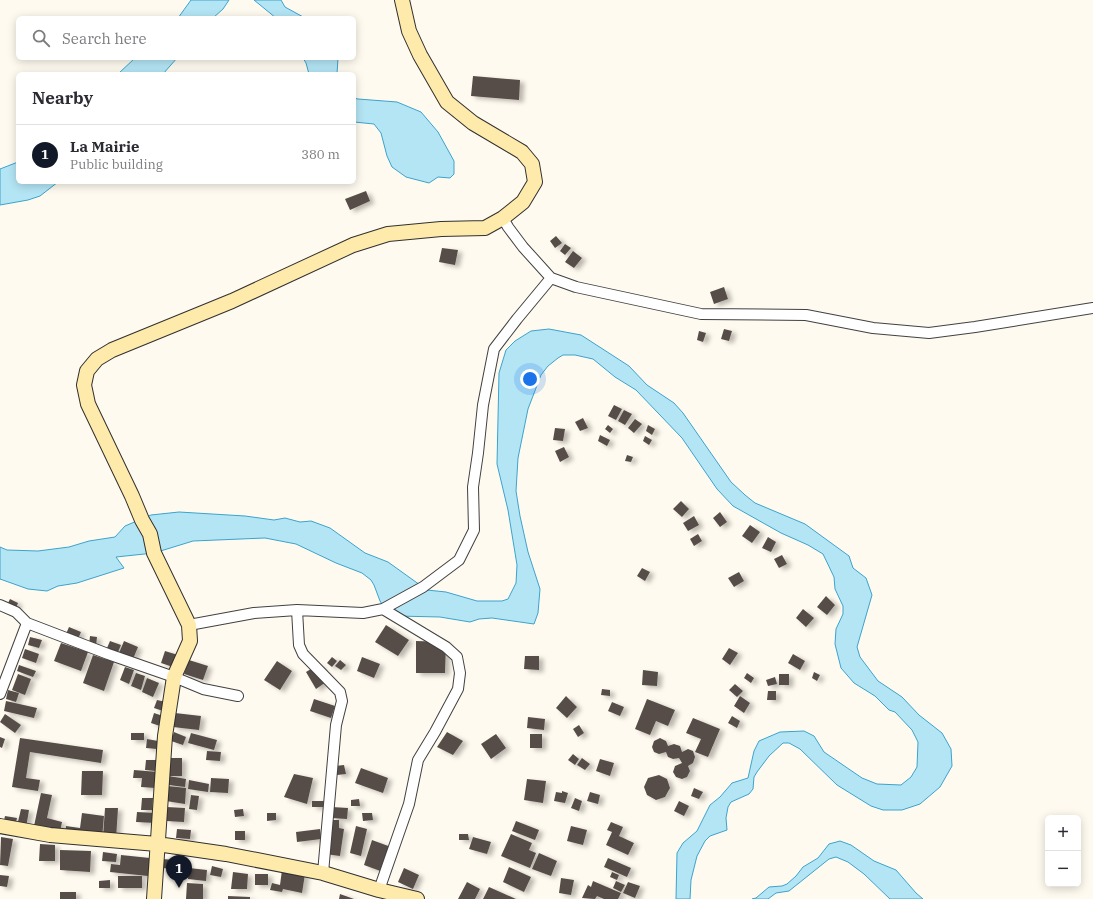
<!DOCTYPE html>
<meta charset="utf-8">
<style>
:root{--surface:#fff;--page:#f7f7f7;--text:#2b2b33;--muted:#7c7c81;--line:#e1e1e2;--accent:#111827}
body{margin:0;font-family:"IBM Plex Serif",serif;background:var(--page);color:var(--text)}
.controls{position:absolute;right:12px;bottom:12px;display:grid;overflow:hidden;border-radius:6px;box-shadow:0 2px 10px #0003}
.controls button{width:36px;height:36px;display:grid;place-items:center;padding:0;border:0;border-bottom:1px solid var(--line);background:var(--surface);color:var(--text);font:20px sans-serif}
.you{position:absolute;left:530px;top:379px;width:14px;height:14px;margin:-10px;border:3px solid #fff;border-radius:50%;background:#1a73e8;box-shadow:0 0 0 6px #1a73e833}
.badge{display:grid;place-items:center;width:26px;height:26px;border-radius:50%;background:var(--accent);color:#fff;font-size:13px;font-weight:700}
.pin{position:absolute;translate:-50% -33px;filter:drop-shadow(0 1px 2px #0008)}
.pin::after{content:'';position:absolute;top:21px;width:14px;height:12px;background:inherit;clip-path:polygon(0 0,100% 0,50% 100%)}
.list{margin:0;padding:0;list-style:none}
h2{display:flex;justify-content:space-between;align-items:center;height:52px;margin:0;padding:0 16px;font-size:17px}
h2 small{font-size:13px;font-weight:400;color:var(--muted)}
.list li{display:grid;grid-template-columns:26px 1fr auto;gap:12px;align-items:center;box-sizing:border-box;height:60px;padding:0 16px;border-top:1px solid var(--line)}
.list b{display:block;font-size:15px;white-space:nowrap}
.list p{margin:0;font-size:13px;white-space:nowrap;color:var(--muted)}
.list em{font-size:13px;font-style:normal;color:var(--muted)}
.icon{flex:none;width:22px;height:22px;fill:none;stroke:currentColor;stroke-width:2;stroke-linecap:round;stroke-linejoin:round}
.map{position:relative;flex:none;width:1093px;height:899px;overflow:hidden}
.search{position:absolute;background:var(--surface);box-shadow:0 2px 10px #0003;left:16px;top:16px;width:340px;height:44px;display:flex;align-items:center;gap:10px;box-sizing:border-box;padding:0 14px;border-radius:6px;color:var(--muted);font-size:15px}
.panel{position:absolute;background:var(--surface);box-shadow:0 2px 10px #0003;left:16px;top:72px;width:340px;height:112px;border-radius:6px}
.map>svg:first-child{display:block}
.water{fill:#b4e5f5;stroke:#3ca3cc}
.building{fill:#564e4a;filter:url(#shadow)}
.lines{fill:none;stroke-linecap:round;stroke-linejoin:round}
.street-casing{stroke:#414141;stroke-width:12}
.secondary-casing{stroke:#303030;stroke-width:16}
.street{stroke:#fff;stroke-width:10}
.secondary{stroke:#feebab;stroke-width:14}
</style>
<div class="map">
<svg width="1093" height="899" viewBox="0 0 1093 899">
<defs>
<filter id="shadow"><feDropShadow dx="4.5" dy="2.5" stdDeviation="2" flood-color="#0004"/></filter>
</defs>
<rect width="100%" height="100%" fill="#fffaef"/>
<!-- water -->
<path class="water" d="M191,0H229L223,9L213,18H178Z
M254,0H281L285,7L305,18H276Z
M135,58H177L163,74H118Z
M303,58H338L337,74H309L306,63Z
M354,98L358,99L397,102L421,112L438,132L454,161V174L450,178L438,177L429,183L406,177L392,167L387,156L381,133L374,124L354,122Z
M18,162V182H58L40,196L28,200L0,205V169Z
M549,329L581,335L629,366L647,385L674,403L683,413L731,482L745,495L755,503L805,524L849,556L853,568L866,578L872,595L857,647L860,657L878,681L902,697L919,715L942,733L951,749L952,766L940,787L920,804L902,810H883L871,806L837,785L800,749L789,743H783L769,756L757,772L754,777L753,789L749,794L731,802L728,807L726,818L727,830L710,836L705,841L697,856L691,880L690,899H676L677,853L683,843L697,831L710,805L720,797L732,783L748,778L754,751L759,741L780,732L804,731L814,736L824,752L862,778L877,784L901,785L911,777L917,767L918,742L912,730L895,712L889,710L875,696L854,683L841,668L835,644L836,629L843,614V606L835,589L834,577L823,554L808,545L781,533L733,506L717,489L682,438L636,390L615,377L593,359L575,355H563L558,358L548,366L541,375L528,409L518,458L516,491L520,516L528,552L540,589L538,613L534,624L492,618L479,619L470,622L440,617L397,616L387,612L380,601L374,585L371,580L362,573L336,563L296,544L265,538L193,541L154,553L116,557L124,568L77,583L58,586L47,591L28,589L0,579V547L7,550L38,551L69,547L89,541L115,537L125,526L151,515L179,512L245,516L274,520L285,518L300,522L311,521L330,528L365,553L388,562L427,590L446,592L477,601H502L508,599L516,583L517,565L508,510L497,464L499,373L506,350L515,341L531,331Z
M840,841L851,845L874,861L896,870L916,893L923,899H890L864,874L848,862L836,857L829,859L789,891L776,893L768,899H752L756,898L769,887L782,886L787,884L796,876L803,867L818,858L829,844Z"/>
<!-- building -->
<path class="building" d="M473,76L520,80L519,100L471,96Z
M366,191L370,201L350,210L345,199Z
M556,236L562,243L555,248L550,241Z
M565,244L571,248L565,255L560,251Z
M442,248L458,250L455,265L439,262Z
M573,251L582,258L574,268L565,262Z
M724,287L728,299L714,304L710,292Z
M724,329L732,331L729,341L721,339Z
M699,331L706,333L703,342L697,340Z
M614,405L622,409L616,420L608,416Z
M624,410L632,414L625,425L618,421Z
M583,418L588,428L580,431L575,422Z
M635,419L642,424L634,433L628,428Z
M608,425L613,429L610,433L605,429Z
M648,425L655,429L652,435L646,431Z
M555,428L565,429L563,441L553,440Z
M600,435L610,440L607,446L598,441Z
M645,436L652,440L649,445L643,441Z
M564,447L569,457L560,462L555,451Z
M627,455L633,457L631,462L625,461Z
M681,501L689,509L682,517L673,509Z
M720,512L727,522L720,527L713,518Z
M694,516L699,525L688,531L683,523Z
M750,525L760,532L752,543L742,536Z
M698,534L702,541L694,546L690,539Z
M768,537L776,542L771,552L762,548Z
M782,555L787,564L779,568L774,559Z
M642,568L650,572L645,581L637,576Z
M739,572L744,581L734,587L728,578Z
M826,596L835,605L827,615L817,607Z
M10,599L18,603L15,610L6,607Z
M803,609L814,618L806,627L796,618Z
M386,625L409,640L398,656L375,642Z
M69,627L81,632L78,639L66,634Z
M90,636L97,637L96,646L89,645Z
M30,637L42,640L39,648L28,645Z
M110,641L121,645L118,652L107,648Z
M124,641L138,647L133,659L119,653Z
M416,641L446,642L445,673H416Z
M61,643L88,652L81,671L54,661Z
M729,648L738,653L730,665L722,659Z
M25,649L39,654L36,663L22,658Z
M165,651L178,655L173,667L161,663Z
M793,654L805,661L800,670L788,663Z
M93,655L114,662L104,691L83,683Z
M525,656H539V670L524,669Z
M332,657L337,661L332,667L327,663Z
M362,657L380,664L374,678L357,671Z
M189,660L208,666L203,680L184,674Z
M340,660L346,665L341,670L335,666Z
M277,661L292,671L280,690L264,680Z
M319,664L329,680L316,689L306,672Z
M19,665L36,671L33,677L17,671Z
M125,667L134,670L129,684L120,680Z
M643,670L658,672L657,686L642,685Z
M814,672L820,675L817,681L812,678Z
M136,673L145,676L141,690L131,686Z
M747,673L754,678L751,683L744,678Z
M18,674L31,679L25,695L12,690Z
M779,674H789V685H779Z
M775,677L777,684L768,686L766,680Z
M147,678L159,683L153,697L142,692Z
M735,684L743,691L737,697L729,690Z
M602,689L610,690V696L601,695Z
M8,690L19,693L16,702L6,699Z
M768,691H776V700H767Z
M566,696L577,707L567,718L556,708Z
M740,696L750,703L744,713L734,706Z
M314,699L335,706L331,718L310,711Z
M647,699L675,710L668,726L656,721L650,735L635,729Z
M157,700L166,702L163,711L154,708Z
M6,701L37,708L34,718L4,711Z
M612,702L624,707L620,716L608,711Z
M154,713L163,716L160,726L151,723Z
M175,713L201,716L199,730L173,727Z
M5,714L21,725L15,733L0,722Z
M732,716L740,721L737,728L728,723Z
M528,717L545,719L544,730L527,728Z
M693,718L720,729L708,757L695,752L701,739L686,733Z
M579,725L584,733L578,737L573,729Z
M174,732L186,737L183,745L171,741Z
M447,732L463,741L453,755L437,747Z
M131,733H144V740H131Z
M191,733L217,740L214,750L188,743Z
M496,734L506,748L491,759L481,744Z
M530,734H542V748H530Z
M0,737L5,739L2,748L0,747Z
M20,738L103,750L101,763L30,752L26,778L40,780L38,791L12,787Z
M660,738L666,741L668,746L674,744L680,746L682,752L688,749L693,751L695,757L693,763L688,766L690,771L687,777L682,779L676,777L673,772L675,766L682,763L679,758L673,759L668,757L666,752L659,754L654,752L652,747L654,741Z
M147,739L158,741L157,749L146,748Z
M207,751L221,752L220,761L206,760Z
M573,754L579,759L575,765L568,760Z
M169,758H182V776H169Z
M582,758L590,764L585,770L577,765Z
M600,759L614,763L610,776L596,771Z
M146,760H156V771L145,770Z
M344,765L346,774L337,775L335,766Z
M361,768L388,778L383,793L355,783Z
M134,770L158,772L156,788L141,787L142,778H133Z
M82,771H103L102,795H81Z
M294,774L313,778L307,804L284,797Z
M659,775L667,779L670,788L665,797L656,800L647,795L644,787L648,778Z
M169,776L186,779L185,787L168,785Z
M211,778L229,779L228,793L210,792Z
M527,779L546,781L543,803L524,800Z
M189,780L209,784L208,792L188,789Z
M168,786L186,788L185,804L166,801Z
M694,788L703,792L699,799L691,796Z
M562,791L568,793L565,803L554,801L556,792L562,793Z
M590,792L600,795L598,804L587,801Z
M41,793L52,795L47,818L62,822L60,832L34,826Z
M191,795L199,796L197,810L189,809Z
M142,798H153L152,810H141Z
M575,798L582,801L579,811L571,808Z
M359,799L360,806H351V800Z
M312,801H324L323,807H312Z
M679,801L689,806L684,816L674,811Z
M167,807L185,808L184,822L166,821Z
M332,807L348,808L347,819L331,818Z
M105,808H118L116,839L103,838Z
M21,809L29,810L26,828L17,826Z
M243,809L244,816L235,817L234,810Z
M137,812L156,813V823L136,822Z
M82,813L104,816L102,838L65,834L66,826L80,828Z
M267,813H276V820L267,821Z
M362,813H372L373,820L363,821Z
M5,816L17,818L15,827L3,825Z
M331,820H339V828L344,829L340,856L325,854Z
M516,821L539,830L535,840L512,831Z
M611,822L623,827L619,836L634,843L628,855L606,845L612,832L607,830Z
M356,826L367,829L361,856L350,853Z
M571,826L587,830L583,845L567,841Z
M177,829L191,830L190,839L176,838Z
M320,829L321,839L297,842L296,832Z
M235,831H245V840H235Z
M459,834H468L469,840H459Z
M511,834L532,843L529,850L536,853L530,868L501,856Z
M1,837L13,839L8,866L0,865Z
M473,837L491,842L487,854L469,849Z
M372,840L391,847L383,872L364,865Z
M40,844L55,845V861H39Z
M60,850L91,851L90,872L60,870Z
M103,852L117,854L116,862L102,861Z
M539,853L557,861L551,876L532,869Z
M121,855L150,858L148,876L110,872L111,864L120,865Z
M608,858L631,868L627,877L604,867Z
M162,859L176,860L175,869L162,868Z
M212,866L223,869L221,877L210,875Z
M509,867L531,877L524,892L503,882Z
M189,868L207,870L206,881L188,879Z
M404,868L419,875L413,889L398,882Z
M282,870L305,874L302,893L283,889L282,892L270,890L272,883L280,885Z
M233,872L248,874L247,889H231Z
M612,872L619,875L617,880L610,877Z
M255,874H268V885H255Z
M0,875L9,876L7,887L0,886Z
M118,876H142V888H118Z
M561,878L574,880L571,895L559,893Z
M110,880V888H99V881Z
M593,881L621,893L618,899H604L597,896L595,899L582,898L588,885L591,887Z
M616,881L625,885L621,892L613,888Z
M467,882L480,889L475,899H458Z
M628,882L640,886L635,898L623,893Z
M187,883L203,884V899H186Z
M489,887L516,899H483Z
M60,892H76V899H60Z
M340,894L354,899H339Z
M228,896L250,897V899H228Z"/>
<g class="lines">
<defs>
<path id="street" d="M503,218L508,227L523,247L551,278L576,287L701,314L806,315L873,328L929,333L975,327L1093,308
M0,605L16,612L27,623L108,654L174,677L203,689L238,696
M297,610L299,645L303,654L340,692L342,701L336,725L323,873
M189,625L254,613L297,610L363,613L383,609L423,587L459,560L474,530L473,487L478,453L483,405L494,349L517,319L551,278
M0,694L27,623
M379,890L409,804L418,760L435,732L458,689L460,673L457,657L446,647L383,609"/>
<path id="secondary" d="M0,826L50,835L157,844L226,854L323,873L379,890L417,899
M154,899L165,736L174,677L190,641L189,625L154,553L150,534L142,520L132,496L88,404L84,385L87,371L97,359L112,350L232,301L353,245L388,234L441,229L485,228L503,218L523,202L535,182L532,164L522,152L473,123L447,102L420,55L409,31L402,0"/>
</defs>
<!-- street casing -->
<use href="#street" class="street-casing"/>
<!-- secondary casing -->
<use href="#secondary" class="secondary-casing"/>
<!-- street -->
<use href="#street" class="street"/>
<!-- secondary -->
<use href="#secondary" class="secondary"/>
</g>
</svg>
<div class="controls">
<button>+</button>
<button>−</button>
</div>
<div class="you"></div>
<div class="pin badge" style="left:179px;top:888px">1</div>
<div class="search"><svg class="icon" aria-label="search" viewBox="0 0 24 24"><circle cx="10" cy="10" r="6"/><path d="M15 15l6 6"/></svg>Search here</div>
<section class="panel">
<h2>Nearby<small></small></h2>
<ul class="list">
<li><span class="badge">1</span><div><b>La Mairie</b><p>Public building</p></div><em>380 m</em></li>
</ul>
</section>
</div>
